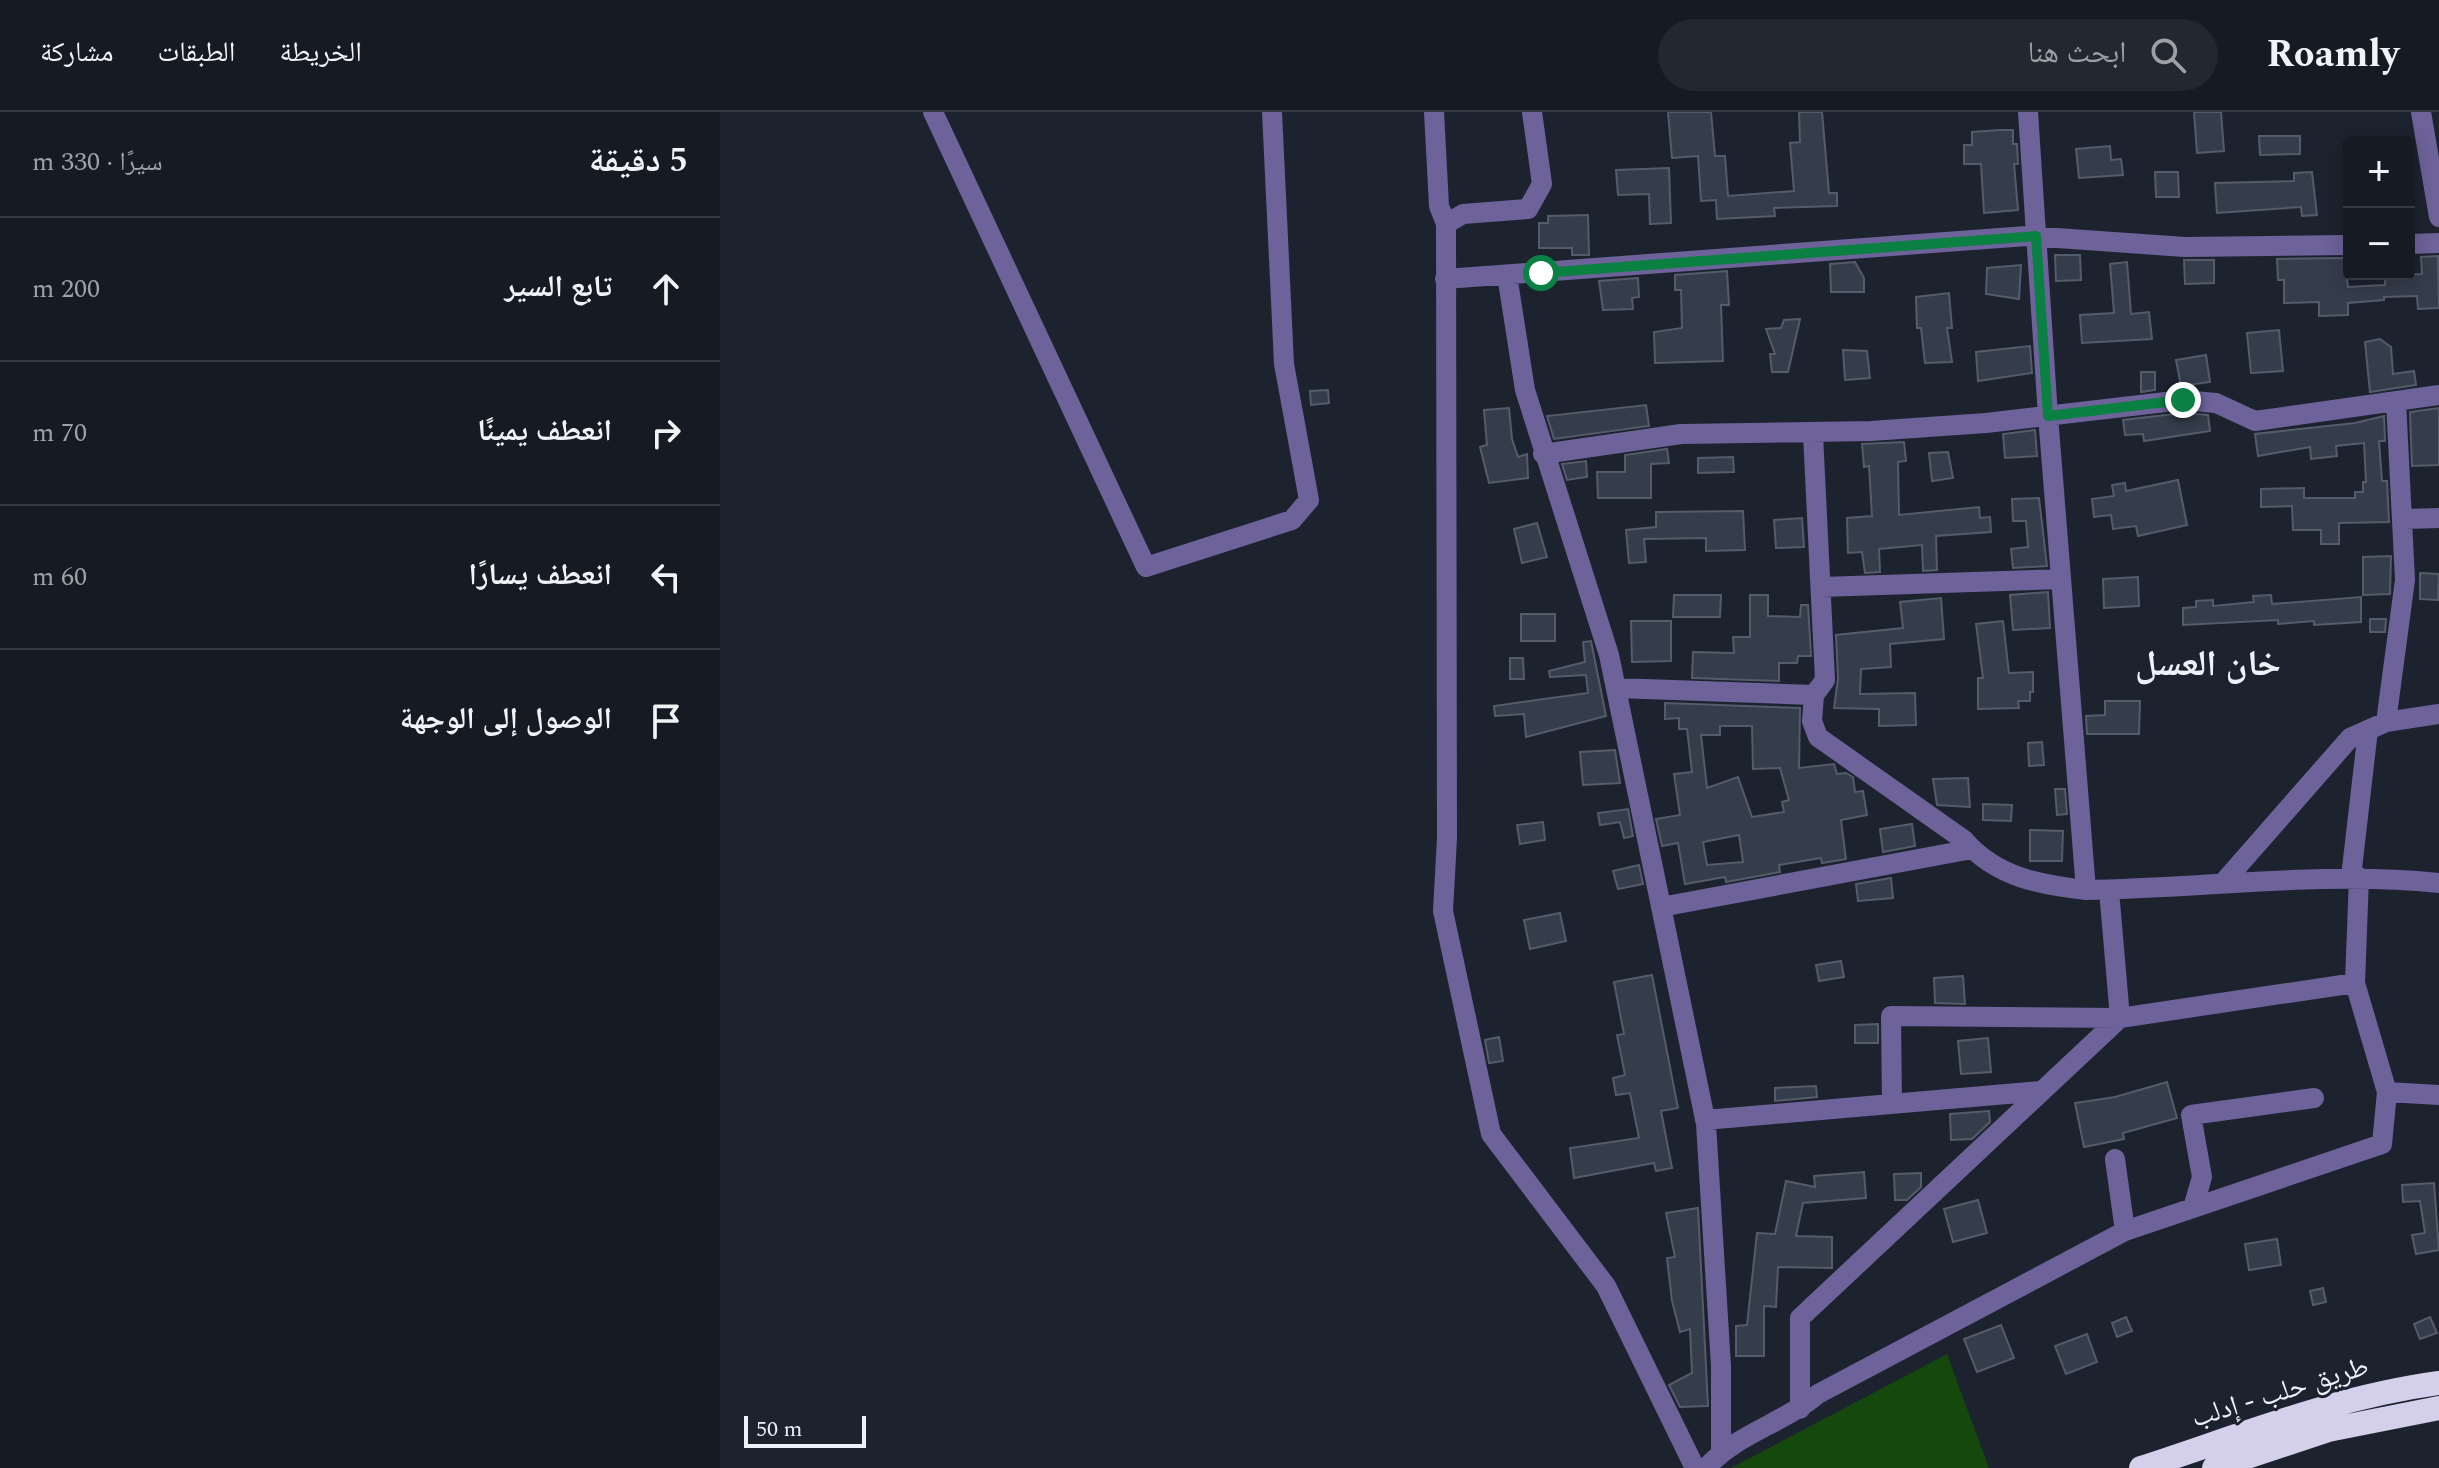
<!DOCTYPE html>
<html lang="ar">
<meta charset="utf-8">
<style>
:root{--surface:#151a23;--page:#222730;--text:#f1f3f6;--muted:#9da1a6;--line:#343841}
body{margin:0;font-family:Spectral,"Noto Naskh Arabic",serif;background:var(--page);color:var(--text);direction:rtl}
.controls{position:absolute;right:24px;top:24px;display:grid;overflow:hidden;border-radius:8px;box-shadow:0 4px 20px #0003}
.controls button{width:72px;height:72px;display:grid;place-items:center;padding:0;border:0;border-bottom:2px solid var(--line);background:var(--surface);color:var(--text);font:40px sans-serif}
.scale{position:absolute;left:24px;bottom:20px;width:122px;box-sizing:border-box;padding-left:8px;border:4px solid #ecf1fa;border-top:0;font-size:22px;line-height:28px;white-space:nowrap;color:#ecf1fa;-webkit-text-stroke:6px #1c232f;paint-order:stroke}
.stop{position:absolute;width:24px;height:24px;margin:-18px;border:6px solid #0b8043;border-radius:50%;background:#fff}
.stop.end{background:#0b8043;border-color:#fff;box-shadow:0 2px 8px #0008}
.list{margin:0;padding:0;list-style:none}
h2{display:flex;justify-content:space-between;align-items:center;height:104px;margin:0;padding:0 32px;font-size:34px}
h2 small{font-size:26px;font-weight:400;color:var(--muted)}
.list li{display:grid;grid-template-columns:52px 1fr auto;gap:24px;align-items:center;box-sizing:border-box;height:144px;padding:0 32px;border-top:2px solid var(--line)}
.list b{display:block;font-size:30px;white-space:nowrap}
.list em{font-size:26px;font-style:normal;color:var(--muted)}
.icon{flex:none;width:44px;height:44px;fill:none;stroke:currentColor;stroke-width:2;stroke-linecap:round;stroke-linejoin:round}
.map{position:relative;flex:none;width:1719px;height:1356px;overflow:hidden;direction:ltr}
header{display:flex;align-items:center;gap:48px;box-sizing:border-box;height:112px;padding:0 40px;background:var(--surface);border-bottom:2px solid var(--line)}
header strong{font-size:38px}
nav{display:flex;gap:44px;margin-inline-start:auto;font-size:28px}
.search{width:560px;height:72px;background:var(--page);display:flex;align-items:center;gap:20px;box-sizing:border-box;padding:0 28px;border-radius:44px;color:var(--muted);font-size:30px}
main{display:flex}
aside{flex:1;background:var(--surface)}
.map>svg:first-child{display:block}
.green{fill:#15480c}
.building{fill:#353c4a;stroke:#545c6b;stroke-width:2;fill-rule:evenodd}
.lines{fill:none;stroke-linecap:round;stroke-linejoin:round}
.minor{stroke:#6d6299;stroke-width:20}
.highway{stroke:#d4d0eb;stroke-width:24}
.route{stroke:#0b8043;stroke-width:10}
.labels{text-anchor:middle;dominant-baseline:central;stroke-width:6;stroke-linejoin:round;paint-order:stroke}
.street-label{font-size:28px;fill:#ecf1fa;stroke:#1c232f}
.district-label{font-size:36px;font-weight:bold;fill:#ecf1fa;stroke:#1c232f}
</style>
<header>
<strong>Roamly</strong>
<div class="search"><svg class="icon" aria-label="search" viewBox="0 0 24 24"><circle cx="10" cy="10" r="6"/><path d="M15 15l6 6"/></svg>ابحث هنا</div>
<nav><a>الخريطة</a><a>الطبقات</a><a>مشاركة</a></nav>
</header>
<main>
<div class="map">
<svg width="1719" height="1356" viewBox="0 0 1719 1356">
<rect width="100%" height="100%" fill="#1c232f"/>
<!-- green -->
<path class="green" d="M1227,1242L1269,1356H1011Z"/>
<!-- building -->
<path class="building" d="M948,0H991L995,44H1005L1008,84L1074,79L1070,31L1080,30L1079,0H1102L1109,81H1117V94L1054,96L1055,104L997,107L996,88L981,89L978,44L952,46Z
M1474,0H1501L1504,39L1477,41Z
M1280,18H1293V32H1297L1298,52H1294L1298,98L1264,101L1261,52H1244V33H1252V20Z
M1539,24H1580V42L1540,43Z
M1390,34L1391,48L1401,47L1403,63L1359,66L1356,37Z
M949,56L951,111L930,112L929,82L898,83L896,58Z
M1435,60H1458L1459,85H1436Z
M1592,60L1597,103L1582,104L1581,95L1497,101L1495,71L1574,69V61Z
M868,103L869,143H852V136H819V111H828V104Z
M1335,143H1360L1361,168L1336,169Z
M1718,144L1719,196L1698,197L1697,184L1664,185V188L1628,191V203L1599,204V190L1564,191V168H1558L1557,147L1624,146L1628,175L1665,173V163L1702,162L1701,145Z
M1464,148H1494V171L1465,172Z
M1135,150L1144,166V180H1111L1110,152Z
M1407,150L1411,202L1429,200L1432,227L1362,231L1360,203L1394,201L1390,152Z
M1301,153L1299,187L1266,182L1267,156Z
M1007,159L1009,193H1001L1003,249L935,251L934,220L962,216L961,178H955V163Z
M918,166L919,185L912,186L913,197L883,198L879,169Z
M1229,181L1232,216H1227L1232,250L1205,251L1201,216H1197L1196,185Z
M1080,207L1068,260H1052L1050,242H1055L1046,217L1061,216L1064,208Z
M1559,218L1563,259L1531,261L1527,221Z
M1660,227L1671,235L1673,262L1694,259L1696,273L1650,280L1645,230Z
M1310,234L1312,261L1258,269L1256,240Z
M1123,238L1147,239L1150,266L1125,268Z
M1486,243L1490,270L1461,274L1456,248Z
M1421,260H1435V278L1421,280Z
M608,278L609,291L591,293L590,279Z
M926,293L929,314L834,327L827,304Z
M789,296L792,327L798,345L807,342L808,366L769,371L760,335L767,333L764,298Z
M1719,296V353L1692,354L1690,300Z
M1463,301L1488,303L1490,319L1424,329L1423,322L1405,323L1403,308Z
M1664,304L1665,329H1659L1662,369H1667L1669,410L1619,411V432H1601V418H1573L1572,394L1541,395V377L1584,376V386H1635V380H1643V370H1646L1644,331L1616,334L1617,344L1591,347L1590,335L1538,344L1535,322L1635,311Z
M1315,318L1317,344L1285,346L1283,322Z
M1184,330L1186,349L1178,350L1179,403L1259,395L1260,406L1270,405L1271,420L1216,424L1217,458L1203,459L1202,433L1159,437L1160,460L1145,461L1142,440L1128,441L1127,406L1152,404L1149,354L1144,355L1142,332Z
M947,337L949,351L931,352V386H878L877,360H905V343Z
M1228,340L1233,366L1212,369L1209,341Z
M1013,345L1014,360L978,361V346Z
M866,349L867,365L847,368L842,352Z
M1458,368L1467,413L1418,424L1416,414L1393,417L1391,403L1374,405L1372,387L1394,384L1392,373L1405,371L1406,379Z
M1319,386L1327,454L1293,456L1291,437L1308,435L1306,409H1293L1292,387Z
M1023,399L1025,438L986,439V426L924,427L926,450L909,451L906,418L936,415V400Z
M1082,406L1084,435L1056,436L1054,408Z
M817,411L827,445L802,451L794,417Z
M1671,444L1670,482L1643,483V445Z
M1700,461L1719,462L1718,488L1700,487Z
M1418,465L1419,494L1384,496L1383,467Z
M1328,480L1330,516L1293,518L1290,483Z
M954,483H1001L1000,505H953Z
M1030,483H1048V504L1080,505L1081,493H1088L1091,544H1078L1077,551H1059V569L972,566L973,540L1014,541L1013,525H1030Z
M1551,483L1552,492L1641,485V510L1594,513V509L1558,512V508L1463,513V496L1476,495V489L1493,488V494L1534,490L1533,484Z
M1221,486L1224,527L1170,532L1171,555L1141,557L1140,582L1195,581L1196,613L1159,614V597L1114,596L1118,567L1116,523L1183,516L1180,490Z
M801,502H835V529H801Z
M1650,507H1666L1665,520H1650Z
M911,509H951V549L912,550Z
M1283,509L1289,561L1313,560V580H1310V589H1298L1299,596L1258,597V566H1263L1256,512Z
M871,529L886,604L806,625L804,602L775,604L774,594L868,581L866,563L830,565L829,559L865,550L863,530Z
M790,546H803L804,567H790Z
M1385,589H1420L1419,622H1367L1366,604L1385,603Z
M945,591L1080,596L1079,656L1114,652L1117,662L1126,661L1133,665L1135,680L1143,679L1147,703L1121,708L1126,747L1102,751L1101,746L1059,753L1060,760L1006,770L1005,765L965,772L958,731L942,734L936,707L960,703L954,662L972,660L967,617H959V606L945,607ZM1000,614H1032L1033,657L1060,656L1069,688L1062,690L1064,700L1032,705L1018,665L987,676L981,623H1000ZM1019,723L1023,750L987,753L983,730Z
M1322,630L1324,653L1309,654L1308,631Z
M895,638L900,671L863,673L860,640Z
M1248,666L1250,695L1217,693L1213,667Z
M1335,677H1345L1347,702L1337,703Z
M1263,692L1292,693L1291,709L1263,708Z
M908,697L913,724L904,726L900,710L880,713L878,701Z
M823,710L825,728L800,732L797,713Z
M1192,712L1195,734L1163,740L1160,717Z
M1310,718L1343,719L1342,749H1310Z
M919,753L923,772L898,777L893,759Z
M1171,766L1173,786L1138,789L1136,772Z
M840,801L846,829L810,837L804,808Z
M1121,849L1124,865L1099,869L1096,853Z
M932,863L958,996L941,999L952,1056L936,1059L934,1051L854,1066L850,1036L919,1026L910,981L896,983L893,966L905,963L897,923L904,922L894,870Z
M1243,864L1245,892L1215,891L1214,866Z
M1158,912V931H1135V913Z
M779,925L783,949L769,951L765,928Z
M1268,926L1271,960L1241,962L1238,929Z
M1447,970L1457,1006L1403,1021L1404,1027L1364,1035L1355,991L1395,985Z
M1096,974L1097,985L1055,989V976Z
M1269,999L1270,1010L1252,1027L1231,1028L1230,1002Z
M1144,1060L1146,1086L1083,1091L1076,1124L1112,1125V1156L1058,1155L1056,1195L1044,1194V1244H1016V1214L1027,1213L1037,1121L1055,1122L1066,1069L1095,1075L1094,1064Z
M1201,1061V1075L1187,1088H1175L1174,1062Z
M1714,1071L1719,1138L1696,1142L1692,1123L1705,1121L1700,1089L1683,1090L1682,1073Z
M1258,1088L1267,1121L1233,1130L1224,1097Z
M978,1096L988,1294L960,1295L949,1273L972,1261L970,1217L960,1220L952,1189L947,1146L955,1145L946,1101Z
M1557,1127L1561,1153L1529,1158L1525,1132Z
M1603,1176L1606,1190L1593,1193L1590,1179Z
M1406,1205L1412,1219L1397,1225L1392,1211Z
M1710,1205L1717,1221L1700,1227L1694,1212Z
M1281,1213L1294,1246L1257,1260L1244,1227Z
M1367,1222L1377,1250L1346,1262L1335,1234Z"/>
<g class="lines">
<!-- minor -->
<path class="minor" d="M213,0L426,455L572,408L589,388L564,252L552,0
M714,0L719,94L726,112L727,726L723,799L771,1022L886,1174L975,1356
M1308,0L1328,304L1366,778
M1701,0L1719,105
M726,112L743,102L808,97L822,72L812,0
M1689,132L1719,131
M787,163L805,278L889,543L986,1012L1001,1254V1339
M725,167L1307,124L1465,135L1629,133
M823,342L961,322L1151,319L1266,311L1463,288L1496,291L1535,309L1719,283
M1684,407L1719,406
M1101,475L1341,467
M896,576L1094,583L1105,568L1093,322
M1094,583L1092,609L1098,625L1244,728C1276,765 1320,773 1366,778C1485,776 1601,759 1719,771
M1666,610L1685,468L1676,289
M1631,765L1648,618
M1639,765L1635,871L1667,980
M1502,772L1630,626L1666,610L1719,602
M941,795L1252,737
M1172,992L1171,904L1400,906L1389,778
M985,1008L1321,979
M1395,1047L1405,1119
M1473,1096L1482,1065L1471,1003L1594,986
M1080,1297V1206L1400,906L1635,871
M986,1356C1016,1322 1064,1311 1098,1282L1405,1119L1662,1032L1667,980L1719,983"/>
<!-- highway -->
<path class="highway" d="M1421,1356C1520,1324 1615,1285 1719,1271
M1494,1356L1608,1318L1719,1296"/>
</g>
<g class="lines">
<!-- route -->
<path class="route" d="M821,161L1316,124L1328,304L1463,288"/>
</g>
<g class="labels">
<!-- street labels -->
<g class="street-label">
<text transform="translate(1560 1280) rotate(-17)">طريق حلب - إدلب</text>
</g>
<!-- district labels -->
<g class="district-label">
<text x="1488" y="552">خان العسل</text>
</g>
</g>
</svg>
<div class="controls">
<button>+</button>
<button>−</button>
</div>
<div class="scale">50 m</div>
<div class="stop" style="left:821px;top:161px"></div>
<div class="stop end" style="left:1463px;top:288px"></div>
</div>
<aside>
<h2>5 دقيقة<small>سيرًا · 330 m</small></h2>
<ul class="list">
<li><svg class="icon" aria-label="ahead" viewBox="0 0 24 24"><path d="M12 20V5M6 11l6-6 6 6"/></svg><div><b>تابع السير</b></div><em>200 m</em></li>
<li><svg class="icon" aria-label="right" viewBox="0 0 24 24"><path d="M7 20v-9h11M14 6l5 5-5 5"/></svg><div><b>انعطف يمينًا</b></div><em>70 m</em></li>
<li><svg class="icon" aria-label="left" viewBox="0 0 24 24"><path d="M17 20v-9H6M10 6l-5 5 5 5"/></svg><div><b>انعطف يسارًا</b></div><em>60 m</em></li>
<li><svg class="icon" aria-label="arrive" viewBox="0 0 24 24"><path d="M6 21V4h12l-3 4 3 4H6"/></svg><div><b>الوصول إلى الوجهة</b></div></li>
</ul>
</aside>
</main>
